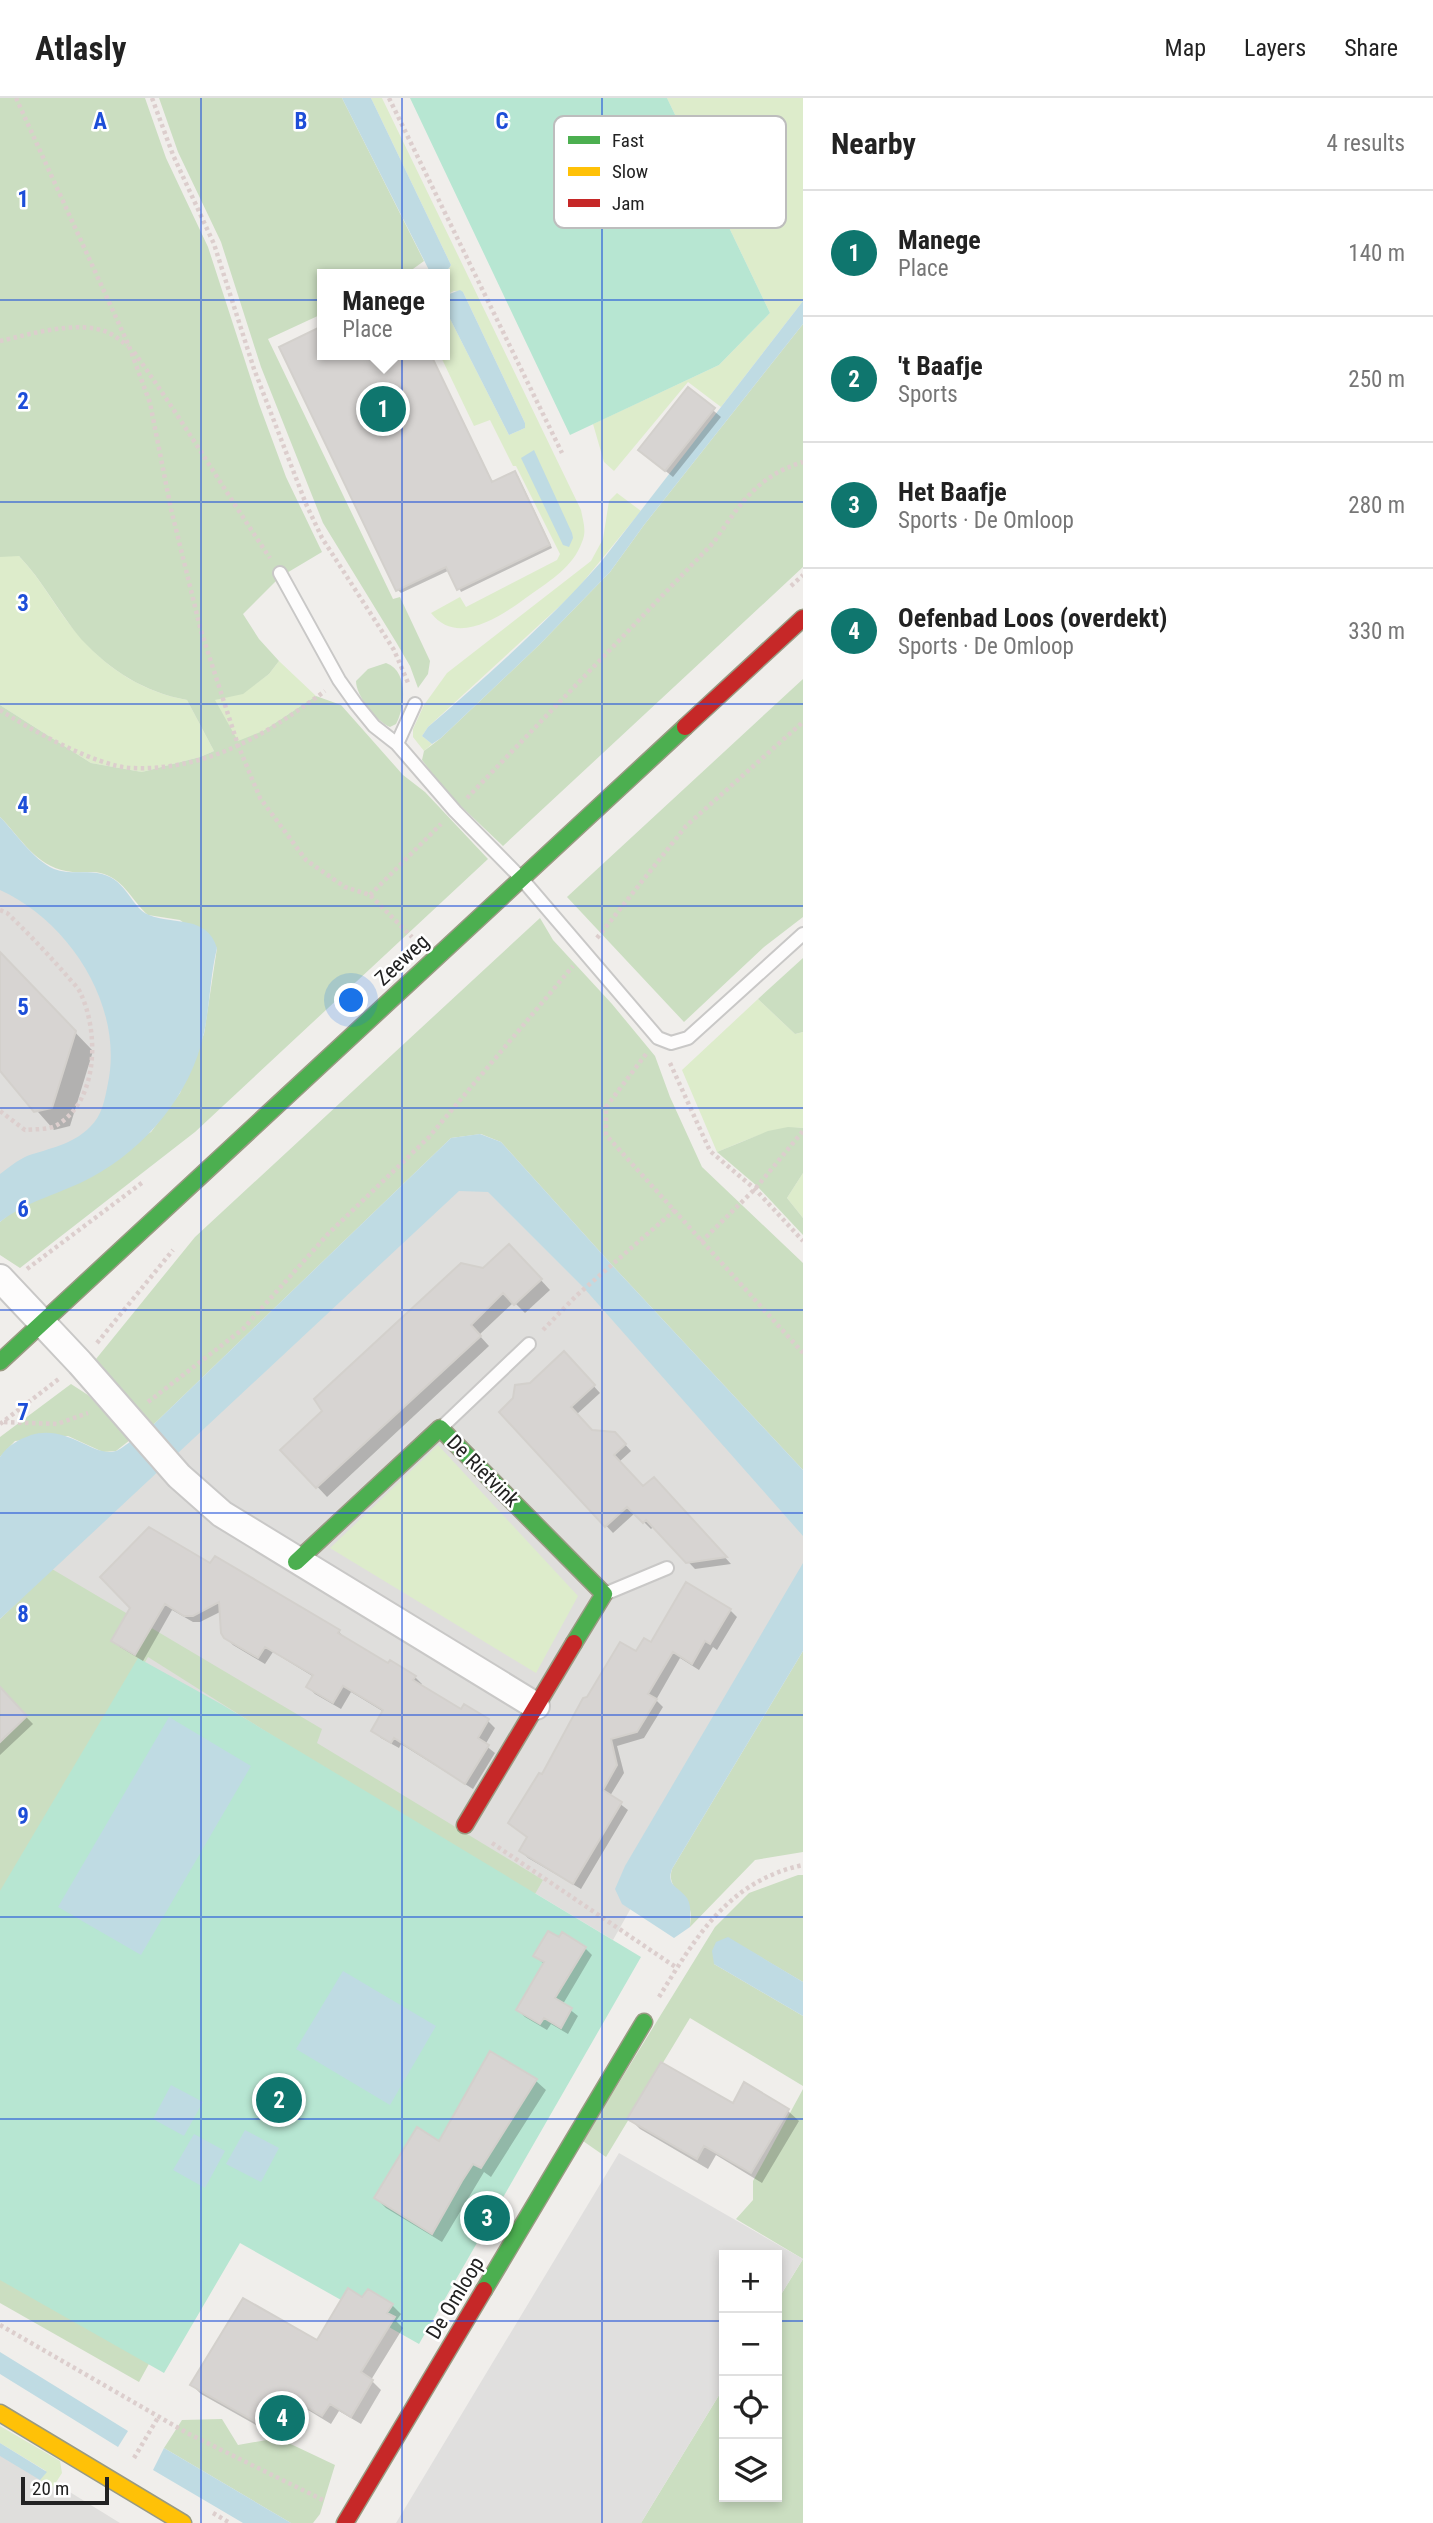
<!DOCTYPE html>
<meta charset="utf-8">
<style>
:root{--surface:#fff;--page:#f2f2f2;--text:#222;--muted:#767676;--line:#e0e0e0;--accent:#0f766e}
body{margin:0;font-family:"Roboto Condensed",sans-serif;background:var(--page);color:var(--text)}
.controls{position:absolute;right:21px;bottom:21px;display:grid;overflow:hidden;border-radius:0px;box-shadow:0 4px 10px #0003}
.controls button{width:63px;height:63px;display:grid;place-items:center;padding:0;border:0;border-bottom:2px solid var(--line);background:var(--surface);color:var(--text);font:35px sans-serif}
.scale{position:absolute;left:21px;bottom:18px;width:88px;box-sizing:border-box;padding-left:7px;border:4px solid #222;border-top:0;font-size:19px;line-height:24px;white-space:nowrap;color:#222;-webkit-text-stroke:5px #fff;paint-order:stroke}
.you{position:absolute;left:352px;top:903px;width:24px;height:24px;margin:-18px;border:5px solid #fff;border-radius:50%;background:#1a73e8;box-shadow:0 0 0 10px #1a73e833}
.badge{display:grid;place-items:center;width:46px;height:46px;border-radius:50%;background:var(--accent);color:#fff;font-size:23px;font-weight:700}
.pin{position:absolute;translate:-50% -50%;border:4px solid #fff;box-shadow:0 2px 7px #0006}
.popup{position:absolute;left:317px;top:171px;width:133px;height:91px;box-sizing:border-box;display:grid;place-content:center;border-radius:0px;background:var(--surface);filter:drop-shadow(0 2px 5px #0005);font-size:23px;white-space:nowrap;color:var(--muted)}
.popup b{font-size:26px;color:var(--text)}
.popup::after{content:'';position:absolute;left:50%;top:100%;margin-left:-14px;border:14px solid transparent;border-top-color:var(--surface)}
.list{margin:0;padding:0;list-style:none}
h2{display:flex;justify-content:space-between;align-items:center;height:91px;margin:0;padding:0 28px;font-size:30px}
h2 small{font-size:23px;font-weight:400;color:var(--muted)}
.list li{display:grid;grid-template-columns:46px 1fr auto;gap:21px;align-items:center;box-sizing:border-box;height:126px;padding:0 28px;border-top:2px solid var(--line)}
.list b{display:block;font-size:26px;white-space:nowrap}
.list p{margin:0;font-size:23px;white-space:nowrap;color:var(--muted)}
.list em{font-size:23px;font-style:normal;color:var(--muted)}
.icon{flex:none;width:38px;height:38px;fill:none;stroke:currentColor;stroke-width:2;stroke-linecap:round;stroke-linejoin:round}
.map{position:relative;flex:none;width:803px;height:2425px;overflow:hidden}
header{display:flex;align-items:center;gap:42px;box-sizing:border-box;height:98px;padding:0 35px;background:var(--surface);border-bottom:2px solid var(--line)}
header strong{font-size:33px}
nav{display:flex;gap:38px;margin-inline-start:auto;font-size:24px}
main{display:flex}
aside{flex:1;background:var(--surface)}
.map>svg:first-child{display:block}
.residential{fill:#dfdedc}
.grass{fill:#ddeccb}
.forest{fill:#cbdec1}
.pitch{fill:#b7e6d2}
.parking{fill:#e0dfde}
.water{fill:#bfdbe3}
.shadow{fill:#0003}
.building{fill:#d7d4d2;stroke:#d3d0cc;stroke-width:2}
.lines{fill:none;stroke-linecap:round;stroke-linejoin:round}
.lane-casing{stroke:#c9c8c7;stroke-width:16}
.street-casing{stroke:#c9c8c7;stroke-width:30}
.fast-casing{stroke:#999a82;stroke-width:19}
.slow-casing{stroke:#999a82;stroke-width:19}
.jam-casing{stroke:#999a82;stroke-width:19}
.path{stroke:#dccecd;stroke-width:4.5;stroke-dasharray:3.5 3.5;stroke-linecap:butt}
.lane{stroke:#fdfcfc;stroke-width:12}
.street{stroke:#fdfcfc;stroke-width:26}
.fast{stroke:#4caf50;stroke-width:16}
.slow{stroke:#ffc107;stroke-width:16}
.jam{stroke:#c62828;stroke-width:16}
.grid{fill:none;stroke:#1d4ed8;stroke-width:2;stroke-opacity:0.55}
.labels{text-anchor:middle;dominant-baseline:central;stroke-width:5;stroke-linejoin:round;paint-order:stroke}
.street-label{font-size:21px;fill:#222;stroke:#fff}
.key{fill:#fff;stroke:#bdbdbd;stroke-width:2}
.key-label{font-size:19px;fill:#222}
.grid-label{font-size:23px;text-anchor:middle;font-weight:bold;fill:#1d4ed8;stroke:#fff;stroke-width:5;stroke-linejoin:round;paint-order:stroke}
</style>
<header>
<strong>Atlasly</strong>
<nav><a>Map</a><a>Layers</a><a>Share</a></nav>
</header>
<main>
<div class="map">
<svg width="803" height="2425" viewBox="0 0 803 2425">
<rect width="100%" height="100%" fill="#f0eeeb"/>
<!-- residential -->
<path class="residential" d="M0,742L125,860L152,990L0,1101Z
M479,1058L803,1412V1505L613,1842L281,1643L3,1495Z
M0,2351L120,2425H0Z"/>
<!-- grass -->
<path class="grass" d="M371,0H382L581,412C583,423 587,433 582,444C573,469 551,482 530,497C504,516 458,550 431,515L460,499L466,509L557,462L560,456L516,368H513L490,322L474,328L440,257H444V209L509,337L525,330V325L463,194L454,193L444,198V176H438L449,171L451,167Z
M667,0H803V203L721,309L688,284L614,373L604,364L593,326L719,267L770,215Z
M617,395L641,413L574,495L428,629L422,638L432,646L424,653L413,639V631L424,607L447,575L591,463L603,441L609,403Z
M2,458H19C43,483 58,515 81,540C110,573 144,594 187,602L214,653L200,659L142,674L91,665L0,607V459Z
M279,563L316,598L263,633L238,644L214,602L243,595L269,576Z
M758,901L795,936L803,934V1030C772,1028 745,1043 717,1054L682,972Z
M803,1075V1120L787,1100Z
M438,1347L578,1498L536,1575L330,1450Z
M0,2328L60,2363L62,2375L53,2389L40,2382L46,2373L0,2345Z"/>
<!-- forest -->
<path class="forest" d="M0,0H145L166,60L208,149L259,306L286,379L322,454L280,479L243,516L259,541L279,563L269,576L243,596L215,602L238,643L263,633L316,598L341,607L403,677L425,694L488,761L195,1034L20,1170L0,1157V1124L13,1113L151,1034L180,995L204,936L217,850L180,822L148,817C133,804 125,783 104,776C92,772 79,776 66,773C36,768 20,739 0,719V607L91,665L142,674L200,659L214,653L187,602C144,594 111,573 81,541C59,515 43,483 19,458L0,459Z
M159,0H342L424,163L406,176H322V216L268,241L393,501L400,499L430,563L428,576L418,590L410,568L396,544L323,425L261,269L221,144L178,54Z
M803,226V469L503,748L446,694L422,662L424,653L441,640L539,547L610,474L644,427Z
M386,565C409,573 405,609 396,626L390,629C376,623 356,598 356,583L368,571Z
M803,581V819L764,849L684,924L567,799Z
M540,820L553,842L612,906L655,958L670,999L702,1069L803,1165V1372L611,1166L501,1044L481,1036L451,1040L152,1328L96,1261L195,1139Z
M803,860V934L795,936L758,901Z
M788,1029L803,1030V1075L787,1100L803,1120V1137L757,1088L717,1054L768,1033Z
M71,1286L88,1297L130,1342L116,1353L103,1354L68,1338L15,1343L0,1359V1339Z
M52,1471L322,1631L317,1645L543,1782L527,1810L281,1643L148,1559L17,1784L0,1880V1521Z
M803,1553V1754L755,1762L690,1829C690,1824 692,1817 690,1812C685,1795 666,1790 672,1771Z
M798,1777H803V1884L728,1840L714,1866L803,1918V1988L690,1920L606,2059L583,2043L715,1829L749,1795Z
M803,1991V2425H641L724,2289V2399H777V2203L803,2161L736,2121L753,2102V2083Z
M0,2164L156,2253L139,2284L0,2205Z
M222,2321L238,2347L278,2340L335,2367L320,2416L313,2425H291L164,2350L182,2322Z"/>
<!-- pitch -->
<path class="pitch" d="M410,0H667L770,215L719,267L570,337Z
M138,1560L221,1606L641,1859L419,2246L240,2145L164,2275L0,2182V1793Z"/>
<!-- parking -->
<path class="parking" d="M619,2055L803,2161L777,2203V2157H724V2289L641,2425H396Z"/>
<!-- water -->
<path class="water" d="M342,0H371L451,167C448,174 438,177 431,176Z
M460,192L463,194L525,325V330L509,337L444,209V198Z
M803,203V226L644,427L610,474L539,547L441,640L432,646L422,638L428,629C488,577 548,524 601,464Z
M534,352L572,435L573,440L569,449L563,447L521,360Z
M0,719C16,735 32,761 54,771C69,777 86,772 102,776C127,782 132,811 149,817C174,827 207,817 217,850C210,878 210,907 204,935C191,996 146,1050 92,1079C61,1096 28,1102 0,1124V1076C8,1070 18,1062 27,1058C50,1050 72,1047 90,1029C102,1018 105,1001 108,985C124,908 69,823 0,792Z
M480,1036L501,1044L611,1166L803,1372V1438L583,1189L488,1094L459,1093L0,1521V1359C8,1347 18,1342 31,1337C68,1326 93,1360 116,1353C122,1351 144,1333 152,1328L451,1040Z
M803,1465V1553L672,1771C666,1788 678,1788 687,1800C692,1808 690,1820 690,1829L674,1840L622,1806L615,1791L625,1768Z
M169,1619L251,1668L141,1857L58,1809Z
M728,1839L803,1884V1918L714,1866L712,1853L716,1844Z
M343,1873L436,1928L390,2007L296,1951Z
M171,1987L203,2004L184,2038L153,2021Z
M245,2032L279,2050L261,2084L226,2066Z
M194,2036L225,2053L205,2090L173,2072Z
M0,2254L128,2333L118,2349L0,2276Z
M0,2345L47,2374L40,2382L0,2358Z
M164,2350L291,2425H243L153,2372Z"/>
<!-- shadow -->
<path class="shadow" d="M322,257H431L493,385L514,375L518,378L552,450L461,494L450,472L401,495L398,492Z
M688,291L721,319L673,379L647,358Z
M0,856L93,953L70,1028L54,1032L0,971Z
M518,1157L550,1192L525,1215L514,1204L479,1237L489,1248L327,1399L283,1352L484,1172Z
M570,1262L600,1295L576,1317L592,1334L622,1343L631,1353L619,1364L643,1390L660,1388L731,1466L695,1471L654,1428L651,1431L635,1415L613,1435L501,1314L531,1286Z
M215,1460L339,1534L346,1541L389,1567L415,1579L422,1586L420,1589L461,1614L488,1623L495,1630L485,1647L495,1655L473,1691L401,1646L399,1650L381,1640L373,1633L384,1614L351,1594L341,1611L315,1596L308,1589L314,1579L273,1554L265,1566L233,1547L225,1539L222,1513L200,1524H193L172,1512L143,1563L120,1549L113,1542L211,1468Z
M730,1512L737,1519L717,1552L713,1549L699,1572L680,1560L656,1602L663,1609L644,1640L617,1648L624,1675L610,1698L628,1712L581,1791L528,1760L521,1753L529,1740L542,1679L637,1555L651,1546Z
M0,1592L33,1626L0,1657Z
M559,1842L585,1850L592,1857L563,1906L578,1918L568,1936L551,1926L547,1932L525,1919L518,1912L544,1866L535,1858Z
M490,1955L536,1983L546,1992L491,2079L484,2074L442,2144L386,2110L376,2100L439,2045Z
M745,1987L788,2013L799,2023L762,2085L716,2057L708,2071L640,2031L629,2020L734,2008Z
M363,2202L392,2207L401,2216L396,2223L403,2230L371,2282L381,2292L361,2326L339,2313L331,2326L290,2301L270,2335L201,2296L192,2287L317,2244Z"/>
<!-- building -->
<path class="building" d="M322,228V257H431L492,384L515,373L550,447L457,492L446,469L396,493L279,249Z
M688,289L715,310L665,373L638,352Z
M0,854L76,933L52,1010L34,1014L0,973Z
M509,1146L542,1181L514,1207L503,1195L471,1227L481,1238L316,1390L280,1352L322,1313L314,1301L461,1165L483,1170Z
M564,1253L595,1287L571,1309L592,1332L615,1334L626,1346L614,1357L643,1388L654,1379L727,1459L686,1465L646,1422L643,1425L627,1409L605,1429L499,1314L513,1300L515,1287L530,1285Z
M149,1429L210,1465L215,1458L340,1532L338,1535L388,1565L390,1562L416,1578L413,1582L461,1611L464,1606L489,1621L478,1640L489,1647L465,1686L394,1640L391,1645L371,1633L383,1612L343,1588L333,1605L306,1589L313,1577L265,1549L258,1560L224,1540L221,1535L219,1504L193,1518H184L165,1506L135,1557L111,1543L130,1510L100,1479Z
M686,1484L731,1511L710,1546L705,1543L692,1566L673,1554L648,1596L657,1601L637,1634L611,1641L617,1667L603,1692L622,1704L573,1786L519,1753L527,1739L508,1725L539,1675L542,1676L583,1600L587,1599L620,1544L636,1553L644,1540L651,1544Z
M0,1589L27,1618L0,1644Z
M548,1833L559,1839L562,1834L586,1849L555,1900L572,1910L561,1930L544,1920L540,1926L516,1912L544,1864L533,1858Z
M490,1953L537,1981L481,2070L473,2066L462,2083L432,2136L374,2100L417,2029L439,2043Z
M661,1964L733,2005L744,1984L789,2011L751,2075L704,2048L697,2061L627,2021Z
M348,2190L362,2199L368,2191L393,2206L387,2215L395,2219L361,2274L373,2282L351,2319L330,2306L322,2318L280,2294L261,2327L190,2287L243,2200L317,2242Z"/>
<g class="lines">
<defs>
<path id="lane" d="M280,475L339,582L356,606L374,628L397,646L455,713L521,780L658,940L671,945L688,940L803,836
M397,646L415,606
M443,1328L529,1246
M607,1495L667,1470"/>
<path id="street" d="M0,1180L80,1265L179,1378L222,1416L536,1608"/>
<path id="fast" d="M0,1264L685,629
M296,1464L440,1330L604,1496L574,1545
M484,2192L644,1924"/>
<path id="slow" d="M0,2315L183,2425"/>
<path id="jam" d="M685,629L803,520
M465,1727L574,1545
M345,2425L484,2192"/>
</defs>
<!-- lane casing -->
<use href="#lane" class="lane-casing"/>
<!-- street casing -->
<use href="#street" class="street-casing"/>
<!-- fast casing -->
<use href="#fast" class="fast-casing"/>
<!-- slow casing -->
<use href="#slow" class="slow-casing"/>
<!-- jam casing -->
<use href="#jam" class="jam-casing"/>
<!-- path -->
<path class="path" d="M16,0L129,248L150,305L171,411L201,533L238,647L260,700L306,762L345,789L370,797L412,839
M152,0L173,57L214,146L254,271L306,406L322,440L394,552L409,587
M389,0L562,355
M0,243C31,236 80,221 109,235C116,238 122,244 128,248
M134,254C182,321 224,392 270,460
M791,488L803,477
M0,612C29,631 96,668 131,670C207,673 266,637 325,593
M467,700L714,444C740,406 757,378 803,364
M370,797L441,726
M0,812L7,815C28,835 48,856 67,878C71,883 77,888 80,894C99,933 99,1002 57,1027C49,1032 34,1031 25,1032L0,1013
M597,840L686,728L803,624
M646,956L606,1009V1037L803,1255
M670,965L710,1053L755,1091L803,1143
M701,1144L755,1091L803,1033
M27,1171L143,1084
M543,1232L576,1198L675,1112
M97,1245L173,1152
M148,1304L243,1231L328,1136L429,1039L573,868
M4,1324L57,1326L88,1315
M0,1326L60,1280
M492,1745L677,1870
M659,1899C696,1839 728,1783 803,1767
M0,2227L187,2335L323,2402
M134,2360L159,2318
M213,2415L230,2425"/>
<!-- lane -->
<use href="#lane" class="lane"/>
<!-- street -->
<use href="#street" class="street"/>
<!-- fast -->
<use href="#fast" class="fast"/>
<!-- slow -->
<use href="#slow" class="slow"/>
<!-- jam -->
<use href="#jam" class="jam"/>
</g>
<!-- grid -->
<path class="grid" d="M201,0V2425M402,0V2425M602,0V2425M0,202H803M0,404H803M0,606H803M0,808H803M0,1010H803M0,1212H803M0,1415H803M0,1617H803M0,1819H803M0,2021H803M0,2223H724M777,2223H803"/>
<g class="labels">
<!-- street labels -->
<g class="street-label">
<text transform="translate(402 862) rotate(-43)">Zeeweg</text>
<text transform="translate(483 1373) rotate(45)">De Rietvink</text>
<text transform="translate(455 2200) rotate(-59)">De Omloop</text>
</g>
</g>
<!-- legend -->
<rect x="554" y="18" width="232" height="112" rx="10" class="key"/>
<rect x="568" y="38" width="32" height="8" fill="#4caf50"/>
<rect x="568" y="69" width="32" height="9" fill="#ffc107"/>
<rect x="568" y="101" width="32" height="8" fill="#c62828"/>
<g class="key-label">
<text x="612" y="49">Fast</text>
<text x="612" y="80">Slow</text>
<text x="612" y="112">Jam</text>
</g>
<g class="grid-label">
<text x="100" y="31">A</text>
<text x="301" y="31">B</text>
<text x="502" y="31">C</text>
<text x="23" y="109">1</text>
<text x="23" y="311">2</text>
<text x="23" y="513">3</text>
<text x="23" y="715">4</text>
<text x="23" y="917">5</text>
<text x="23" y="1119">6</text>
<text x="23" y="1322">7</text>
<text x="23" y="1524">8</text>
<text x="23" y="1726">9</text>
</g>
</svg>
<div class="controls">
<button>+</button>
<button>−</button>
<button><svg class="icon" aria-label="locate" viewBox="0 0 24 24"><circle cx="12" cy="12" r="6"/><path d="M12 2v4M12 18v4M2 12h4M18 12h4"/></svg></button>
<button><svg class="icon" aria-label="layers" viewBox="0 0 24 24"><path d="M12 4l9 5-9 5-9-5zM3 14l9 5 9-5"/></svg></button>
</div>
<div class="scale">20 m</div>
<div class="you"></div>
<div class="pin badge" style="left:383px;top:311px">1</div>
<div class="popup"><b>Manege</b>Place</div>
<div class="pin badge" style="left:279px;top:2002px">2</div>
<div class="pin badge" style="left:487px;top:2120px">3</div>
<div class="pin badge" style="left:282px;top:2320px">4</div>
</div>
<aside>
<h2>Nearby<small>4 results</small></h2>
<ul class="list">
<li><span class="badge">1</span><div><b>Manege</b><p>Place</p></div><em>140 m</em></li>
<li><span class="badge">2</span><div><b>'t Baafje</b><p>Sports</p></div><em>250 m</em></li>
<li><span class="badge">3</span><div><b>Het Baafje</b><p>Sports · De Omloop</p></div><em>280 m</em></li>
<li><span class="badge">4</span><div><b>Oefenbad Loos (overdekt)</b><p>Sports · De Omloop</p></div><em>330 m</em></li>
</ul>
</aside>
</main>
